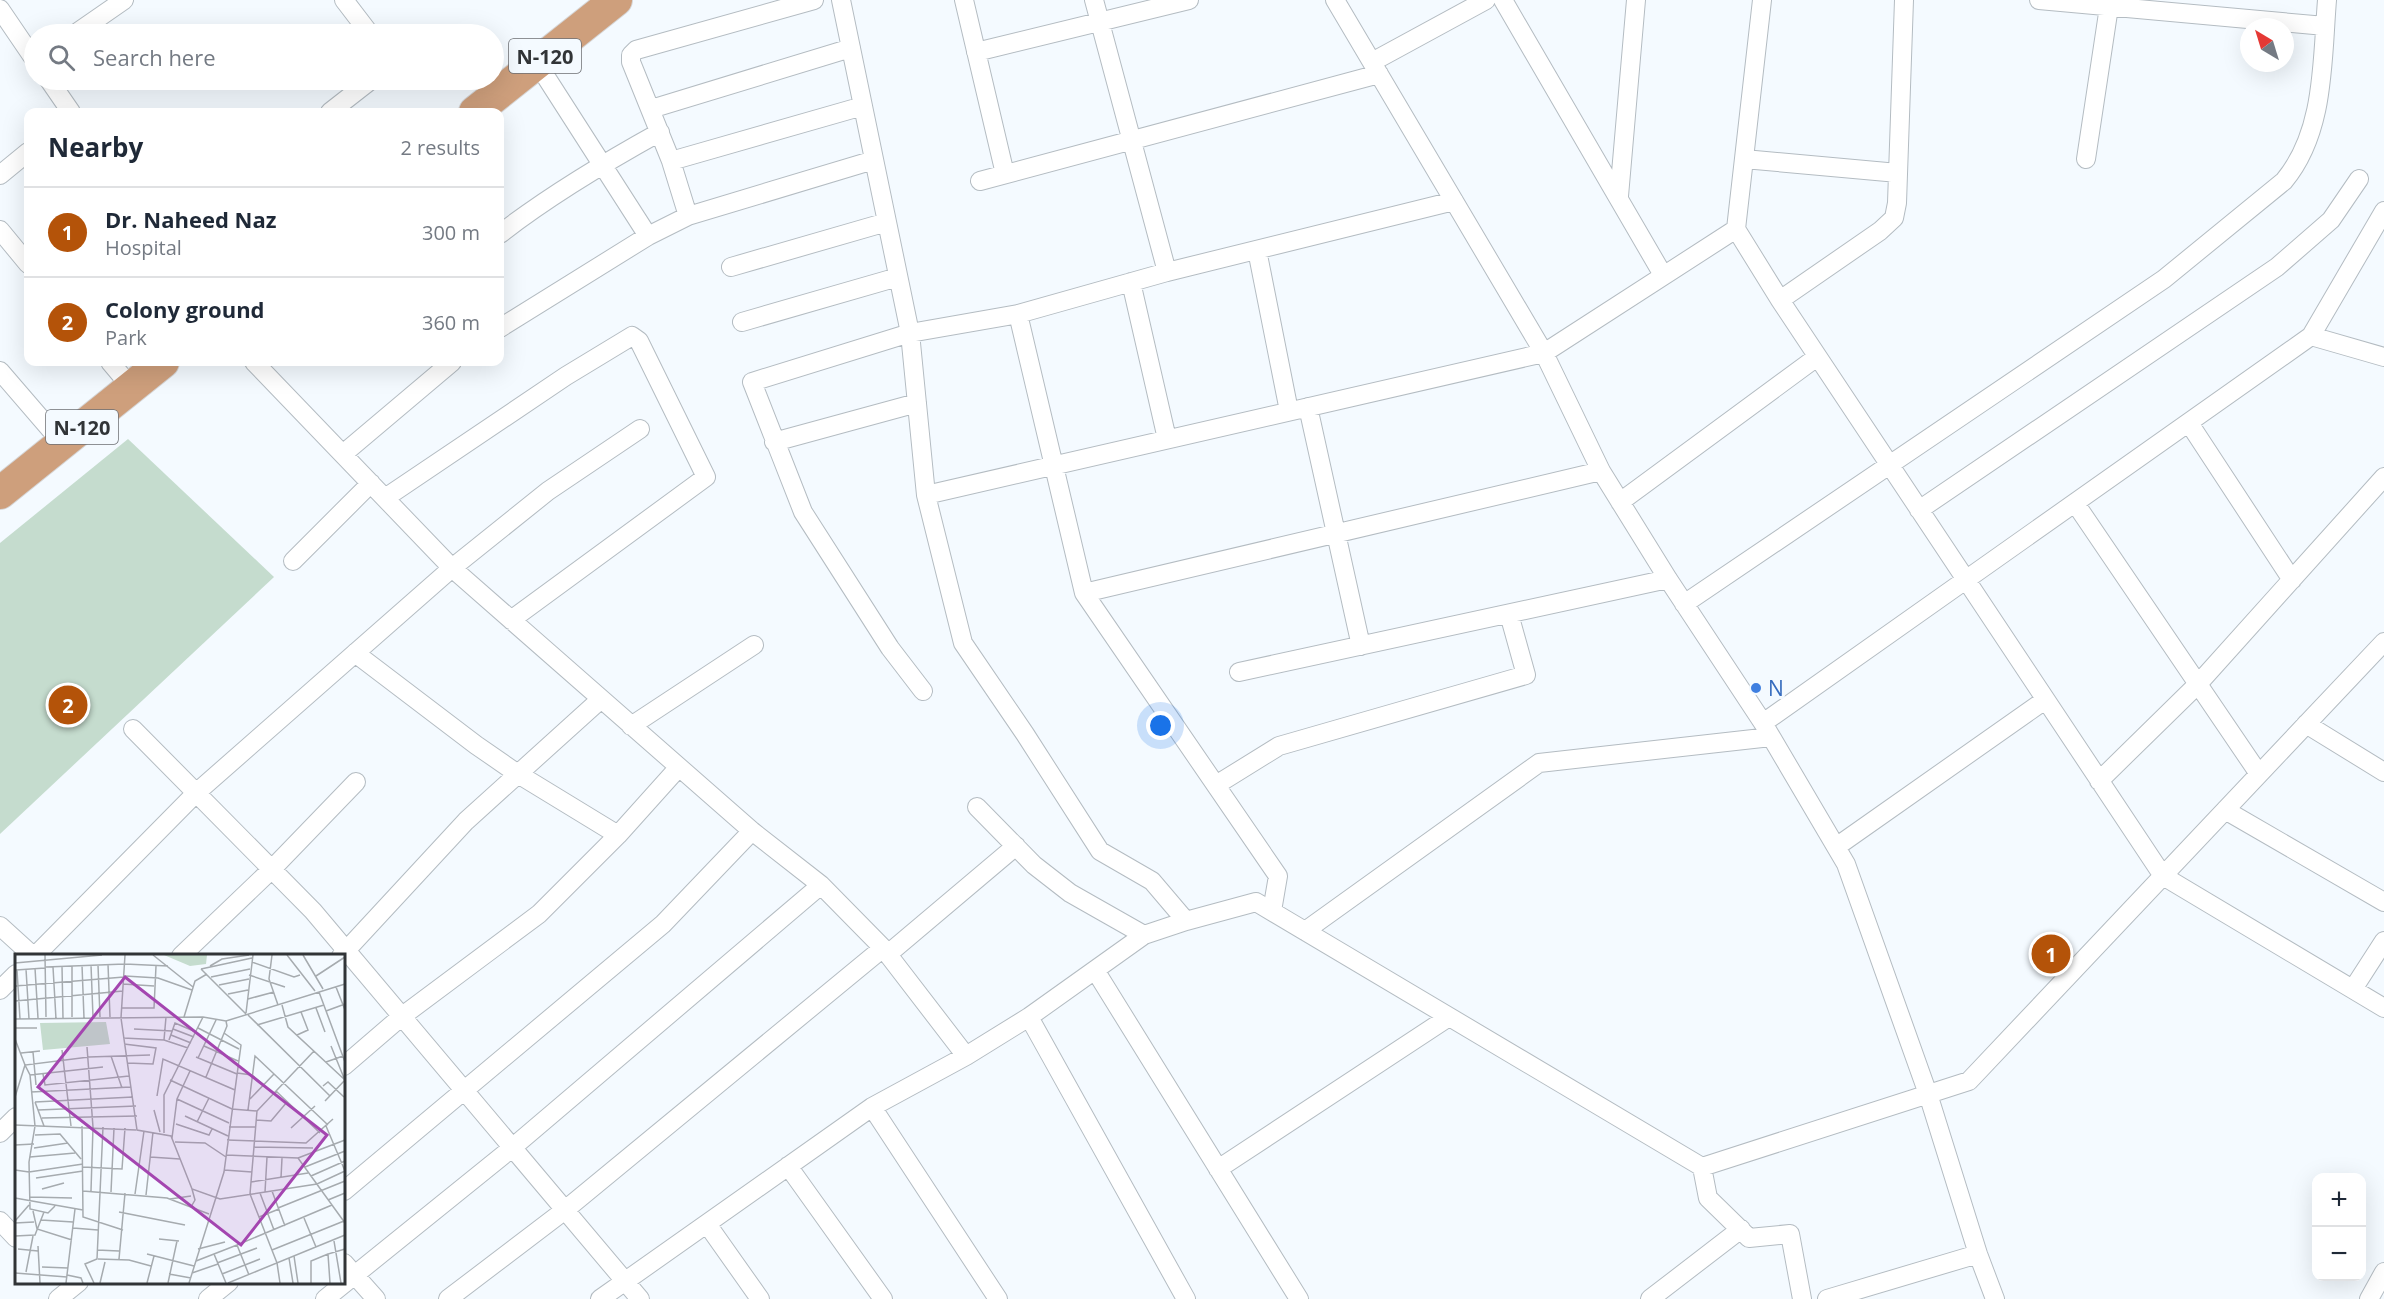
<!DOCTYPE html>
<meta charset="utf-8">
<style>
:root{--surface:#fff;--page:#f6f6f7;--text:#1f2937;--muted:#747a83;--line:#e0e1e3;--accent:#b45309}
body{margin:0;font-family:"Open Sans",sans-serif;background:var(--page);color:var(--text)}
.controls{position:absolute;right:18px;bottom:18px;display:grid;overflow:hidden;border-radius:12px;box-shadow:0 6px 24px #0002}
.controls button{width:54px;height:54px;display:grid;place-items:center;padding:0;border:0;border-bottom:2px solid var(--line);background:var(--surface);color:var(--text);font:30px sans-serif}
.compass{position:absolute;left:2240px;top:18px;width:54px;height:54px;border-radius:50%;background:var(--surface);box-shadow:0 6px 24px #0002;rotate:322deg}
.you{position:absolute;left:1161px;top:726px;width:21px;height:21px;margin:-15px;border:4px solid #fff;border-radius:50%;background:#1a73e8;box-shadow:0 0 0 9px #1a73e833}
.badge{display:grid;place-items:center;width:39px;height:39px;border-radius:50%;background:var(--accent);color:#fff;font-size:20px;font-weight:700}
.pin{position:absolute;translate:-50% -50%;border:3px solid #fff;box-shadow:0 2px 6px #0006}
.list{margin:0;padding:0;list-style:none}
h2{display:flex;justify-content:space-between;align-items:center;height:78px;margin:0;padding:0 24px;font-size:26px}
h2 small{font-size:20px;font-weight:400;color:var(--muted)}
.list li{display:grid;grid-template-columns:39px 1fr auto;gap:18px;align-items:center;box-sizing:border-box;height:90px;padding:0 24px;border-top:2px solid var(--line)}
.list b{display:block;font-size:22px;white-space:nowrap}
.list p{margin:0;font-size:20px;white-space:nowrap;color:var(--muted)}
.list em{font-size:20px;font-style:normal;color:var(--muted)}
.icon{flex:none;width:33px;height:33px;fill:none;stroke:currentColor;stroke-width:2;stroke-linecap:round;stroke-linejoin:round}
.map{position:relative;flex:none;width:2384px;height:1299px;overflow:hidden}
.search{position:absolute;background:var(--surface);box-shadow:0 6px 24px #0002;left:24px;top:24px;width:480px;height:66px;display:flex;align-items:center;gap:15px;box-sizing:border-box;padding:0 21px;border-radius:33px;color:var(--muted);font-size:22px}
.panel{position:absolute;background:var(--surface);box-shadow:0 6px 24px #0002;left:24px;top:108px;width:480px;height:258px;border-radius:12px}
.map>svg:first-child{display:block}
.green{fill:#c5dcce}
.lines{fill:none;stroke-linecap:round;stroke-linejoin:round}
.minor-casing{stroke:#b4bcc2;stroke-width:20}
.trunk-casing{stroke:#d6d6d7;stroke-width:34}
.minor{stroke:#fff;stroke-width:18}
.trunk{stroke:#ce9f7c;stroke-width:32}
.shop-dot{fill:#3f7fe0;stroke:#f4faff;stroke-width:2}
.labels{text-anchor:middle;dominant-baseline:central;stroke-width:6;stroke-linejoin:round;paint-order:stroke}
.shield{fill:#f4faff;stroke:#6c6f73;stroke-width:1.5}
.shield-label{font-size:20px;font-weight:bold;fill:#313437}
.shop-label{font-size:21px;fill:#366cbe;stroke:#f4faff;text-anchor:start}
.inset-road{fill:none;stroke:#a6abaf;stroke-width:1.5}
.view{fill:#a446b0;fill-opacity:0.15;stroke:#a446b0;stroke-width:3}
.inset-edge{fill:none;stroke:#313437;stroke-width:3}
</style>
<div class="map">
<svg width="2384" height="1299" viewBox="0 0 2384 1299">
<rect width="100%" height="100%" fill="#f4faff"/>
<!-- green -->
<path class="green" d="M128,439L274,577L0,834V543Z"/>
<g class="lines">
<defs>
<path id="minor" d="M344,0L370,34
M841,0L910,333L926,495L963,643L1025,734L1100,851L1152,881L1186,921
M964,0L1005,174
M1094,0L1167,272
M1335,0L1544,353L1601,471L1668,579L1763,723L1846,864L1928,1094L1978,1254L1995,1299
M1503,0L1663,275
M1762,0L1736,229L1780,300L2163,876L2384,1008
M2039,0L2325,26
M0,9L34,59
M75,34L124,0
M976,52L1189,0
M1372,62L1486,0
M537,63L648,236
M49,80L71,112
M651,109L851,48
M330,112L371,80
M1744,159L1898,173
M2086,159L2110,0
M671,161L863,106
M0,175L28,152
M980,181L1379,74
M1619,196L1636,0
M688,216L671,161L631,62V55L636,50L814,0
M0,230L28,264
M500,234C550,195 604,163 660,132
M1257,250L1289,411
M731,267L887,222
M1131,282L1167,439
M1780,300L1880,231L1894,218L1897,203L1904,0
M1018,314L1084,593L1278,876L1272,911
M742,322L898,277
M500,328L648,236L688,216L874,160
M2311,336L2384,211
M110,362L131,387
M254,362L452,568L752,831L821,885L883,948L966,1056L1029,1017L1144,935L1186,921L1256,902L1702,1167L1969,1081L2384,642
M0,371L62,443
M1308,407L1361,646
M2189,423L2292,580
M774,442L917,403
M343,454L452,362
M926,495L1544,353L1736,229
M385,498L566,376L632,336L639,341L706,477L511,620
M1620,502L1817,357
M2075,503L2259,774
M1919,510L2277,267L2331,220L2359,179
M293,561L371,483
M1084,593L1601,471
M1684,604L2164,279L2284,181C2325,132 2322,61 2327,0
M355,653L476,745L518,774L618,835
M1239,672L1668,579
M923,691L890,648L803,512L752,382L910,333L1018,314L1167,272L1454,201
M1763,723L2311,336L2384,357
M2306,724L2384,772
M631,726L754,645
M133,729L313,911L640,1299
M2099,781L2198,684L2384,477
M1216,785L1279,746L1526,675L1509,614
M977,807L1034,865L1070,893L1144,935
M2225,810L2384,902
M1836,847L2045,700
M0,926L33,956
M1305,931L1539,763L1771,737
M888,954L1016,846
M35,956L196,793L452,568L548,491L640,429
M181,956L272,869L356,782
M341,956L466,821L601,699
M1095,970L1299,1299
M2353,989L2384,941
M0,990L16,974
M1029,1017L1186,1299
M344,1066L401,1017L539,914L618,835L679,767
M872,1107L998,1299
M0,1133L16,1117
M788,1166L883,1299
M1702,1167L1708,1198L1749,1238L1790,1234L1802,1299
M1218,1169L1449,1017
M344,1191L663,924L752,831
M0,1221L16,1238
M707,1224L760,1299
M344,1263L376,1299
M58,1299L79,1282
M208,1299L229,1282
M325,1299L512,1148L821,885
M448,1299L565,1210L883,948
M600,1299L872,1107L966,1056
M1650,1299L1741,1229
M1827,1299L1978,1254
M2369,1299L2384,1272"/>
<path id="trunk" d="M475,112L616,0
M0,493L163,362"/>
</defs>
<!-- minor casing -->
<use href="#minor" class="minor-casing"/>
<!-- trunk casing -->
<use href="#trunk" class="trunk-casing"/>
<!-- minor -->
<use href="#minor" class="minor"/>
<!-- trunk -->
<use href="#trunk" class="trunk"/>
</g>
<!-- markers -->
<circle class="shop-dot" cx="1756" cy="688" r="6"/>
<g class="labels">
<!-- shield labels -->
<g class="shield">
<rect x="509" y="39" width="72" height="34" rx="4.5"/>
<rect x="46" y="410" width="72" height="34" rx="4.5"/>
</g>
<g class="shield-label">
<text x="545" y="56">N-120</text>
<text x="82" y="427">N-120</text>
</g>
<!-- shop labels -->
<g class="shop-label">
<text x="1768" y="688">N</text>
</g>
</g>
<!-- overview -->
<g transform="translate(15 954)">
<rect width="330" height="330" fill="#f4faff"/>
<path d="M149,1H192L191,10L175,12ZM91,68L95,90L28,96L25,69Z" fill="#c5dcce"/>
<path class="inset-road" d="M30,1L31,63M110,1L106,64L122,176L156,182L177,235L205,245L302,230L330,217M138,1L178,33M257,1L254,25L263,51M272,1L300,37M288,1L308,35M237,8L279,23L285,21M0,9L87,1M93,10L95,63M110,10L153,12M67,11L69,64M76,11L78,63M83,11L85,63M47,12L48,64M195,12L207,5L234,1M31,13L110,10M38,13L41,65M20,14L23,64M11,15L14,65M186,15L231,60M186,15L237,4M1,16L30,14M2,16L5,65M234,21L270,33M110,22L143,24L177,36M301,22L330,3M196,23L235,15M108,30L139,32M204,31L234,25M0,32L109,23M321,33L330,56M304,38L330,108M213,40L233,36M233,45L259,38M0,47L108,37M267,51L273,73L330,126M107,54H139L141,12M301,54L310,78M311,57L330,50M231,59L238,1M233,61L315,142M57,63V12M169,63L180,27L192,20M0,65L188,63L211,67L330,30M242,71L309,51M0,74H22M183,74L224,95M119,75L157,77M158,75L179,83M156,81L176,89M282,81L293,76L286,58M108,84L149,86L173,94M0,85L10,111L0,143M149,86L151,63M154,86L160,69L181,78M109,90L141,94L138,110L112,109M189,92L223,107M316,92L329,124M72,93L78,173L76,237M47,96L56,172M18,98L21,131M6,99L25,97M96,102L107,134M181,103L222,120M183,104L201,66M311,108L328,102M222,119L237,121L249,131M28,120L30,131L114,122M15,121L88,113M191,123L212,72L211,67M155,126L217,155L242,157M308,132L313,128L329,143M261,137L305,179M16,138L116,133M142,142L148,105L220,136M162,145L214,169M235,145L259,120M310,147L330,126M20,148L118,143M20,148L29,172M23,156L121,152M139,156L145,178M233,156L240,102L313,171M170,162L213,182M27,164L122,162M241,166L256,167L272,148M182,168L194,144M161,170L194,181L197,175M0,171L121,176M67,172L68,263L108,276M311,172L330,217M214,173H240M276,174L300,152M149,179V141L188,63M20,181L45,180L66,205M157,184L162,145L175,117M212,186L291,189L318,165M160,188L190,189L211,203M0,191L19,190M239,193L298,194M19,194L53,189M211,201L283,204L330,269M15,203L60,199M135,203L165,205M283,204L330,186M68,213L107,215L110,174M290,213L330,197M0,216L14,218L68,210M209,216L237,218M296,222L330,207M21,224L68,217M266,224L267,204M236,228L293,219M27,235L49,229M68,237L152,244L194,260M257,237L270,272M96,238L99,174M250,238L252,203M245,239L259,276M120,240L129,177M131,241L138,178M15,243L57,244M0,244L68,256M155,245L176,242M313,246L330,239M40,252L33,259L15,255L14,208L20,172L15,121L10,111L74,103L135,101M176,253L180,246L177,235M263,254L330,227M18,257L22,275L57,286M104,258L170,271M244,263L264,255M289,264L301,293M26,266L58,268M0,267L14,251M0,269L19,268M58,274L83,276M0,282L20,281L29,258M144,285L164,287M319,287L326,329M222,291L317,251M23,292L25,329M3,295L23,297M183,295L210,288M82,296L104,297M257,296L329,267M132,300L179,312M199,300L211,329M279,302L283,329M274,304L278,329M83,305L114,306L136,312M104,305L110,239M181,307L222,291L234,321M202,309L242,294M27,313L53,314M11,318L18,282M0,319L52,323M177,319L203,310M154,320L176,324M207,320L245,305M52,321L66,324L68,329M51,329L60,255M79,329L70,310L82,305L88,173M85,329L90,308M132,329L139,302M153,329L162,287M174,329L209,218L226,91L209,79M213,329L330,281M265,329L262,309L235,240L242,157L299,97M296,329V307L313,300M315,329L313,300L330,295"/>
<path class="view" d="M110,23L312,181L226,291L23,133Z"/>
<rect width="330" height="330" class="inset-edge"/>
</g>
</svg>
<div class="controls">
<button>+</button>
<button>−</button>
</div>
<svg class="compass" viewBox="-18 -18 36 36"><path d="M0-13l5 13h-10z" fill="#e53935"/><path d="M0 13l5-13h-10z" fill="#747a83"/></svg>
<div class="you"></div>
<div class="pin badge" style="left:2051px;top:954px">1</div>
<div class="pin badge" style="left:68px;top:705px">2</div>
<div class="search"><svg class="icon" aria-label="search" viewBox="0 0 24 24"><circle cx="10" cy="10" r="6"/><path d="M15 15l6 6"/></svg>Search here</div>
<section class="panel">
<h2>Nearby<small>2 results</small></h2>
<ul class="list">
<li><span class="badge">1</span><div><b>Dr. Naheed Naz</b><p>Hospital</p></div><em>300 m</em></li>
<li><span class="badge">2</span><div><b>Colony ground</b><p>Park</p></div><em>360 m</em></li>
</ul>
</section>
</div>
